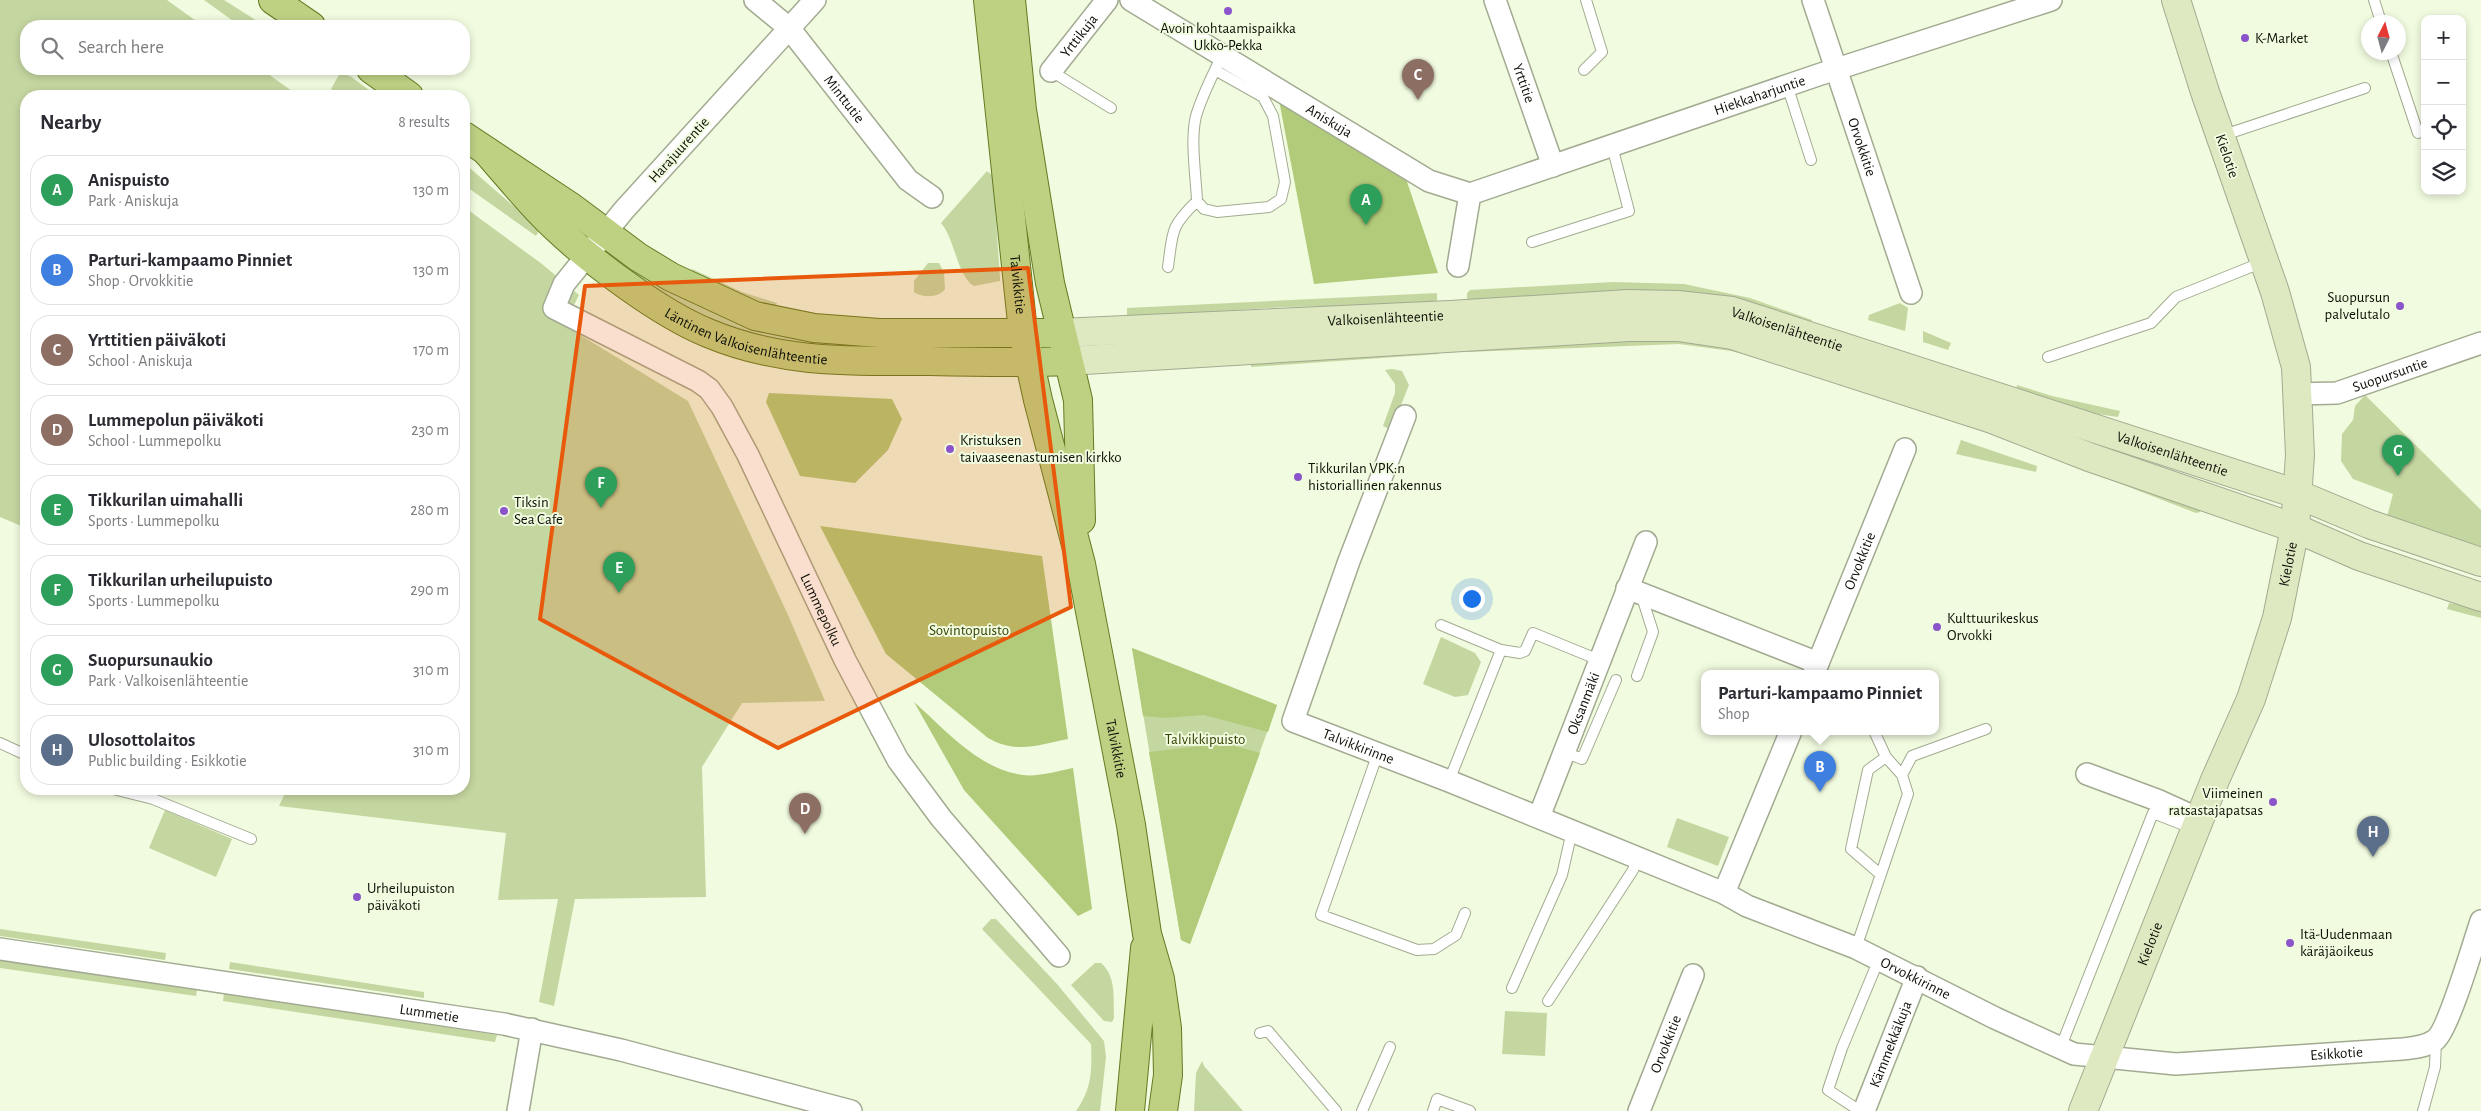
<!DOCTYPE html>
<meta charset="utf-8">
<style>
:root{--surface:#fff;--page:#f2f2f3;--text:#2b2b33;--muted:#7c7c81;--line:#e1e1e2;--accent:#2563eb}
body{margin:0;font-family:"Alegreya Sans",sans-serif;background:var(--page);color:var(--text)}
.controls{position:absolute;right:15px;top:15px;display:grid;overflow:hidden;border-radius:10px;box-shadow:0 2px 8px #0003}
.controls button{width:45px;height:45px;display:grid;place-items:center;padding:0;border:0;border-bottom:1px solid var(--line);background:var(--surface);color:var(--text);font:25px sans-serif}
.compass{position:absolute;left:2361px;top:15px;width:45px;height:45px;border-radius:50%;background:var(--surface);box-shadow:0 2px 8px #0003;rotate:6deg}
.you{position:absolute;left:1471px;top:598px;width:18px;height:18px;margin:-12px;border:4px solid #fff;border-radius:50%;background:#1a73e8;box-shadow:0 0 0 8px #1a73e833}
.badge{display:grid;place-items:center;width:32px;height:32px;border-radius:50%;background:var(--accent);color:#fff;font-size:16px;font-weight:700}
.pin{position:absolute;translate:-50% -41px;filter:drop-shadow(0 1px 2px #0008)}
.pin::after{content:'';position:absolute;top:26px;width:18px;height:15px;background:inherit;clip-path:polygon(0 0,100% 0,50% 100%)}
.popup{position:absolute;left:1701px;top:670px;width:238px;height:65px;box-sizing:border-box;display:grid;place-content:center;border-radius:10px;background:var(--surface);filter:drop-shadow(0 1px 4px #0005);font-size:16px;white-space:nowrap;color:var(--muted)}
.popup b{font-size:19px;color:var(--text)}
.popup::after{content:'';position:absolute;left:50%;top:100%;margin-left:-10px;border:10px solid transparent;border-top-color:var(--surface)}
.list{margin:0;padding:0;list-style:none}
h2{display:flex;justify-content:space-between;align-items:center;height:65px;margin:0;padding:0 20px;font-size:21px}
h2 small{font-size:16px;font-weight:400;color:var(--muted)}
.list li{display:grid;grid-template-columns:32px 1fr auto;gap:15px;align-items:center;box-sizing:border-box;height:70px;margin:0 10px 10px;padding:0 10px;border:1px solid var(--line);border-radius:20px}
.list b{display:block;font-size:19px;white-space:nowrap}
.list p{margin:0;font-size:16px;white-space:nowrap;color:var(--muted)}
.list em{font-size:16px;font-style:normal;color:var(--muted)}
.icon{flex:none;width:28px;height:28px;fill:none;stroke:currentColor;stroke-width:2;stroke-linecap:round;stroke-linejoin:round}
.map{position:relative;flex:none;width:2481px;height:1111px;overflow:hidden}
.search{position:absolute;background:var(--surface);box-shadow:0 2px 8px #0003;left:20px;top:20px;width:450px;height:55px;display:flex;align-items:center;gap:12px;box-sizing:border-box;padding:0 18px;border-radius:20px;color:var(--muted);font-size:19px}
.panel{position:absolute;background:var(--surface);box-shadow:0 2px 8px #0003;left:20px;top:90px;width:450px;height:705px;border-radius:20px}
.map>svg:first-child{display:block}
.green{fill:#c5d7a1}
.forest{fill:#b1cb7a}
.lines{fill:none;stroke-linecap:round;stroke-linejoin:round}
.lane-casing{stroke:#a2ab91;stroke-width:12}
.street-casing{stroke:#a2ab91;stroke-width:24}
.secondary-casing{stroke:#a2ab91;stroke-width:30}
.primary-casing{stroke:#637a21;stroke-width:30}
.lane{stroke:#fff;stroke-width:10}
.street{stroke:#fff;stroke-width:21}
.secondary{stroke:#dee8c1;stroke-width:28}
.primary{stroke:#bed183;stroke-width:28}
.marked{fill:#e8590c;fill-opacity:0.2;stroke:#e8590c;stroke-width:4;stroke-linejoin:round}
.poi-dot{fill:#8c54cb;stroke:#f1fbdf;stroke-width:2}
.labels{text-anchor:middle;dominant-baseline:central;stroke-width:4;stroke-linejoin:round;paint-order:stroke}
.poi-label{font-size:15px;fill:#0c0f06;stroke:#f1fbdf;text-anchor:start}
.street-label{font-size:15px;fill:#0c0f06;stroke:#f1fbdf}
.park-label{font-size:15px;fill:#344204;stroke:#f1fbdf}
</style>
<div class="map">
<svg width="2481" height="1111" viewBox="0 0 2481 1111">
<rect width="100%" height="100%" fill="#f1fbdf"/>
<!-- green -->
<path class="green" d="M0,0H167L203,26H26V69H261L299,96H26V528L0,517Z
M204,0H224L265,26H240Z
M340,73L350,76L377,96H341L331,89Z
M464,163L540,229L536,236L464,185Z
M987,171L993,176L1000,278V281L974,286C957,276 955,239 941,223Z
M464,207L542,264L579,295L564,325L688,401L788,615L825,701L742,703L702,767L706,897L575,899L554,1006L539,1002L558,899L498,900L506,833L279,806L287,789H464Z
M621,262H628L717,312L960,345C887,349 785,355 718,324C683,308 651,286 620,265Z
M928,263H939L944,272L945,289C939,298 922,298 914,292V281Z
M692,269L742,292L777,303L775,308L755,302L690,272Z
M1613,282L1684,284L1750,298L1812,320L1810,325L1467,302V293L1470,290Z
M1437,293V304L1285,307L1127,317V308Z
M1900,303L1908,308L1905,331L1868,320L1869,315Z
M1923,331L1951,343L1948,350L1923,342Z
M1692,336L1767,360L1731,351L1679,344L1468,352V342Z
M1438,343L1439,354L1251,367V360Z
M1392,369L1402,371L1409,385L1391,430L1383,426L1395,393V384L1385,370Z
M2017,385L2052,396L2120,411L2118,417L2083,412L2016,392Z
M2365,395L2481,510V554L2386,520L2393,494L2353,479L2341,461L2342,434L2353,420L2355,406Z
M2005,433L2204,503L2200,512L2196,513L2002,438Z
M1961,440L2037,466L2036,472L1956,454Z
M2449,603L2481,609V618L2447,609Z
M1441,637L1475,653L1481,662L1468,695L1455,697L1423,684Z
M1132,648L1277,705L1190,944L1181,940Z
M165,810L232,839L216,877L149,848Z
M1677,818L1729,837L1718,866L1667,847Z
M991,919H996L1057,984L1104,1041L1106,1057L1100,1111H1072H1076C1092,1088 1092,1071 1091,1044L982,929Z
M0,929L166,953L165,960L0,936Z
M0,961L197,990L196,996L0,968Z
M230,962L424,992V998L229,969Z
M1095,963H1101C1117,977 1113,999 1114,1018L1112,1022L1104,1021L1071,985Z
M224,993L497,1035L495,1042L223,1001Z
M1505,1011L1547,1013L1545,1056L1502,1054Z
M1202,1061L1204,1066L1243,1111H1194L1196,1073Z"/>
<!-- forest -->
<path class="forest" d="M1278,95L1403,170L1438,273L1314,284Z
M769,393L892,399L902,419L888,450L855,483L800,476L766,402Z
M820,526L1042,556L1068,739C1038,745 1016,754 988,738L886,654Z
M1132,648L1277,705L1268,732L1204,715L1165,718L1143,716Z
M914,702C946,730 978,769 1023,775C1038,777 1058,771 1073,768L1092,909L1078,916L964,790Z
M1224,743L1260,753L1190,944L1181,940L1149,752Z"/>
<g class="lines">
<defs>
<path id="lane" d="M2374,0L2381,22
M2391,52L2418,133
M1215,70L1263,97L1273,116L1285,182L1281,199L1269,207L1217,212L1204,209L1197,201C1196,176 1190,140 1196,116C1202,95 1213,75 1222,55
M1584,70L1602,52L1586,0
M1051,71L1111,108
M1787,85L1811,160
M2221,136L2365,88
M1532,242L1629,211L1612,146
M1168,267C1173,231 1170,227 1197,201
M2048,357L2151,323L2176,297L2263,262
M1441,625L1501,650L1449,781
M1501,650L1520,653L1525,651L1533,633L1599,660
M1637,676L1653,632L1641,594
M1874,731L1886,757L1902,775
M0,743L26,755
M1564,752L1582,759L1616,680
M1378,753L1321,915L1417,950L1434,949L1456,935L1465,913
M113,789L153,799L251,839
M1880,874L1851,849L1868,770L1886,757
M1856,948L1908,794L1902,775L1912,756L1986,729
M1512,988L1562,875L1572,831
M1548,1001L1633,870L1638,858
M1260,1033L1268,1031L1336,1111
M2060,1049L2153,813L2194,829
M1362,1111L1390,1047
M1433,1111L1437,1099L1470,1111
M1860,1111L1828,1090L1842,1048L1879,959
M2423,1111L2435,1067L2436,1040"/>
<g id="street">
<path id="s1" d="M755,0L789,28L908,180L932,197"/>
<path id="s2" d="M815,0L624,210L564,284L554,308L698,381L709,389L722,407L748,455L845,660L898,760L941,818L1059,956"/>
<path id="s3" d="M1131,0L1429,181L1470,194"/>
<path id="s4" d="M1495,0L1553,166"/>
<path id="s5" d="M1813,0L1911,293"/>
<path id="s6" d="M1051,71L1107,0"/>
<path id="s7" d="M1470,194L1818,75L2051,0"/>
<path d="M1458,266L1470,194"/>
<path id="s8" d="M2297,394L2337,393L2481,343"/>
<path id="s9" d="M1405,416L1349,561L1293,721L1449,781L1724,893L1747,906L1856,948L1995,1018L2074,1054L2176,1064L2402,1049C2412,1048 2426,1047 2435,1040C2448,1031 2474,942 2481,921"/>
<path d="M1627,588L1818,663"/>
<path id="s10" d="M1814,673L1905,449"/>
<path d="M2087,774L2157,800L2201,820"/>
<path id="s11" d="M1539,817L1646,542"/>
<path d="M1724,893L1791,731"/>
<path id="s12" d="M0,949L504,1024L621,1050L851,1111"/>
<path d="M518,1111L532,1029"/>
<path id="s13" d="M1639,1111L1693,975"/>
<path id="s14" d="M1864,1111L1917,977"/>
</g>
<g id="secondary">
<path id="s15" d="M1060,333L1450,315L1628,304L1678,305L1732,311L2297,494L2369,524L2481,562"/>
<path d="M1068,361L1629,327H1678L1732,335L1992,419L2089,457L2295,528L2359,556L2481,597"/>
<path id="s16" d="M2083,1111L2215,780L2251,699L2277,618L2295,528L2300,455L2296,367L2275,292L2205,92L2176,0"/>
</g>
<g id="primary">
<path d="M273,0L311,26"/>
<path id="s17" d="M988,0L1023,332L1038,400L1081,564L1131,825L1147,934L1160,979L1167,1028L1168,1075L1163,1111"/>
<path d="M1011,0L1022,110L1050,283L1078,400L1081,520"/>
<path d="M371,69L409,96"/>
<path d="M464,136L571,207L638,257L671,277L755,316L814,328L879,333H1060"/>
<path id="s18" d="M487,152C509,177 531,205 556,228C593,263 661,314 708,333C782,364 850,361 928,361C975,362 1021,363 1068,361"/>
<path d="M1130,1111L1145,948"/>
</g>
</defs>
<!-- lane casing -->
<use href="#lane" class="lane-casing"/>
<!-- street casing -->
<use href="#street" class="street-casing"/>
<!-- secondary casing -->
<use href="#secondary" class="secondary-casing"/>
<!-- primary casing -->
<use href="#primary" class="primary-casing"/>
<!-- lane -->
<use href="#lane" class="lane"/>
<!-- street -->
<use href="#street" class="street"/>
<!-- secondary -->
<use href="#secondary" class="secondary"/>
<!-- primary -->
<use href="#primary" class="primary"/>
</g>
<!-- marked area -->
<path class="marked" d="M1028,268L1071,607L778,748L540,619L585,286Z"/>
<!-- markers -->
<g class="poi-dot">
<circle cx="1228" cy="11" r="5"/>
<circle cx="2245" cy="38" r="5"/>
<circle cx="2400" cy="306" r="5"/>
<circle cx="950" cy="449" r="5"/>
<circle cx="1298" cy="477" r="5"/>
<circle cx="504" cy="511" r="5"/>
<circle cx="1937" cy="627" r="5"/>
<circle cx="2273" cy="802" r="5"/>
<circle cx="357" cy="897" r="5"/>
<circle cx="2290" cy="943" r="5"/>
</g>
<g class="labels">
<!-- poi labels -->
<g class="poi-label">
<text x="1228" y="28" text-anchor="middle">Avoin kohtaamispaikka<tspan x="1228" dy="17">Ukko-Pekka</tspan></text>
<text x="2255" y="38">K-Market</text>
<text x="2390" y="297" text-anchor="end">Suopursun<tspan x="2390" dy="17">palvelutalo</tspan></text>
<text x="960" y="440">Kristuksen<tspan x="960" dy="17">taivaaseenastumisen kirkko</tspan></text>
<text x="1308" y="468">Tikkurilan VPK:n<tspan x="1308" dy="17">historiallinen rakennus</tspan></text>
<text x="514" y="502">Tiksin<tspan x="514" dy="17">Sea Cafe</tspan></text>
<text x="1947" y="618">Kulttuurikeskus<tspan x="1947" dy="17">Orvokki</tspan></text>
<text x="2263" y="793" text-anchor="end">Viimeinen<tspan x="2263" dy="17">ratsastajapatsas</tspan></text>
<text x="367" y="888">Urheilupuiston<tspan x="367" dy="17">päiväkoti</tspan></text>
<text x="2300" y="934">Itä-Uudenmaan<tspan x="2300" dy="17">käräjäoikeus</tspan></text>
</g>
<!-- street labels -->
<g class="street-label">
<text stroke="none"><textPath href="#s6" startOffset="45">Yrttikuja</textPath></text>
<text stroke="none"><textPath href="#s4" startOffset="88">Yrttitie</textPath></text>
<text stroke="none"><textPath href="#s7" startOffset="306">Hiekkaharjuntie</textPath></text>
<text stroke="none"><textPath href="#s1" startOffset="134">Minttutie</textPath></text>
<text stroke="none"><textPath href="#s3" startOffset="232">Aniskuja</textPath></text>
<text stroke="none"><textPath href="#s5" startOffset="155">Orvokkitie</textPath></text>
<text transform="translate(679 150) rotate(-48)">Harajuurentie</text>
<text transform="translate(2227 156) rotate(71)">Kielotie</text>
<text stroke="none"><textPath href="#s17" startOffset="286">Talvikkitie</textPath></text>
<text stroke="none"><textPath href="#s15" startOffset="326">Valkoisenlähteentie</textPath></text>
<text stroke="none"><textPath href="#s15" startOffset="731">Valkoisenlähteentie</textPath></text>
<text stroke="none"><textPath href="#s18" startOffset="326">Läntinen Valkoisenlähteentie</textPath></text>
<text stroke="none"><textPath href="#s8" startOffset="96">Suopursuntie</textPath></text>
<text stroke="none"><textPath href="#s15" startOffset="1136">Valkoisenlähteentie</textPath></text>
<text stroke="none"><textPath href="#s10" startOffset="121">Orvokkitie</textPath></text>
<text stroke="none"><textPath href="#s16" startOffset="585">Kielotie</textPath></text>
<text stroke="none"><textPath href="#s2" startOffset="828">Lummepolku</textPath></text>
<text stroke="none"><textPath href="#s11" startOffset="122">Oksanmäki</textPath></text>
<text stroke="none"><textPath href="#s9" startOffset="395">Talvikkirinne</textPath></text>
<text stroke="none"><textPath href="#s17" startOffset="761">Talvikkitie</textPath></text>
<text stroke="none"><textPath href="#s16" startOffset="180">Kielotie</textPath></text>
<text stroke="none"><textPath href="#s9" startOffset="999">Orvokkirinne</textPath></text>
<text stroke="none"><textPath href="#s12" startOffset="434">Lummetie</textPath></text>
<text stroke="none"><textPath href="#s13" startOffset="72">Orvokkitie</textPath></text>
<text stroke="none"><textPath href="#s14" startOffset="72">Kämmekkäkuja</textPath></text>
<text stroke="none"><textPath href="#s9" startOffset="1438">Esikkotie</textPath></text>
</g>
<!-- park labels -->
<g class="park-label">
<text x="969" y="630">Sovintopuisto</text>
<text x="1205" y="739">Talvikkipuisto</text>
</g>
</g>
</svg>
<div class="controls">
<button>+</button>
<button>−</button>
<button><svg class="icon" aria-label="locate" viewBox="0 0 24 24"><circle cx="12" cy="12" r="6"/><path d="M12 2v4M12 18v4M2 12h4M18 12h4"/></svg></button>
<button><svg class="icon" aria-label="layers" viewBox="0 0 24 24"><path d="M12 4l9 5-9 5-9-5zM3 14l9 5 9-5"/></svg></button>
</div>
<svg class="compass" viewBox="-18 -18 36 36"><path d="M0-13l5 13h-10z" fill="#e53935"/><path d="M0 13l5-13h-10z" fill="#7c7c81"/></svg>
<div class="you"></div>
<div class="pin badge" style="left:1366px;top:225px;background:#2e9e5b">A</div>
<div class="pin badge" style="left:1820px;top:792px;background:#3f7fe0">B</div>
<div class="popup"><b>Parturi-kampaamo Pinniet</b>Shop</div>
<div class="pin badge" style="left:1418px;top:100px;background:#8d6e63">C</div>
<div class="pin badge" style="left:805px;top:834px;background:#8d6e63">D</div>
<div class="pin badge" style="left:619px;top:593px;background:#2e9e5b">E</div>
<div class="pin badge" style="left:601px;top:508px;background:#2e9e5b">F</div>
<div class="pin badge" style="left:2398px;top:476px;background:#2e9e5b">G</div>
<div class="pin badge" style="left:2373px;top:857px;background:#5c6f8a">H</div>
<div class="search"><svg class="icon" aria-label="search" viewBox="0 0 24 24"><circle cx="10" cy="10" r="6"/><path d="M15 15l6 6"/></svg>Search here</div>
<section class="panel">
<h2>Nearby<small>8 results</small></h2>
<ul class="list">
<li><span class="badge" style="background:#2e9e5b">A</span><div><b>Anispuisto</b><p>Park · Aniskuja</p></div><em>130 m</em></li>
<li><span class="badge" style="background:#3f7fe0">B</span><div><b>Parturi-kampaamo Pinniet</b><p>Shop · Orvokkitie</p></div><em>130 m</em></li>
<li><span class="badge" style="background:#8d6e63">C</span><div><b>Yrttitien päiväkoti</b><p>School · Aniskuja</p></div><em>170 m</em></li>
<li><span class="badge" style="background:#8d6e63">D</span><div><b>Lummepolun päiväkoti</b><p>School · Lummepolku</p></div><em>230 m</em></li>
<li><span class="badge" style="background:#2e9e5b">E</span><div><b>Tikkurilan uimahalli</b><p>Sports · Lummepolku</p></div><em>280 m</em></li>
<li><span class="badge" style="background:#2e9e5b">F</span><div><b>Tikkurilan urheilupuisto</b><p>Sports · Lummepolku</p></div><em>290 m</em></li>
<li><span class="badge" style="background:#2e9e5b">G</span><div><b>Suopursunaukio</b><p>Park · Valkoisenlähteentie</p></div><em>310 m</em></li>
<li><span class="badge" style="background:#5c6f8a">H</span><div><b>Ulosottolaitos</b><p>Public building · Esikkotie</p></div><em>310 m</em></li>
</ul>
</section>
</div>
